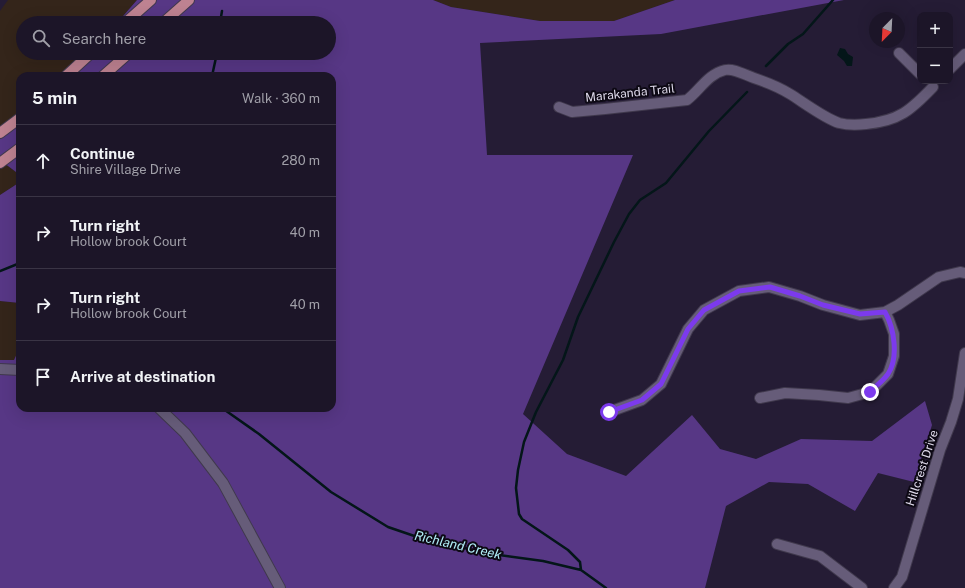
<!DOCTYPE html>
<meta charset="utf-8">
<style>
:root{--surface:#1c1528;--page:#251e30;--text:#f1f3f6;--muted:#a09fa8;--line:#3a3445}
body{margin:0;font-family:"Public Sans",sans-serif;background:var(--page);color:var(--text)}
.controls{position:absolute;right:12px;top:12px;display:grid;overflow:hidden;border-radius:8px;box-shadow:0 4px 16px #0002}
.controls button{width:36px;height:36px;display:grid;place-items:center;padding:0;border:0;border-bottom:1px solid var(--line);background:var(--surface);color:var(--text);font:20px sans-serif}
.compass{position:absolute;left:869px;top:12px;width:36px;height:36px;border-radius:50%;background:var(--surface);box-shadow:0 4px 16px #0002;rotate:204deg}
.stop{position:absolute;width:12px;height:12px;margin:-9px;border:3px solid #7c3aed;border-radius:50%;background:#fff}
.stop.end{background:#7c3aed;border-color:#fff;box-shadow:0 1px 4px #0008}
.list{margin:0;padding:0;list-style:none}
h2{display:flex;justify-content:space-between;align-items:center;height:52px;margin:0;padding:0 16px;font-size:17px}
h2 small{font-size:13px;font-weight:400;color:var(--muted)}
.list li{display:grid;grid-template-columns:26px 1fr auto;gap:12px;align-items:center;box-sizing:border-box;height:72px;padding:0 16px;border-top:1px solid var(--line)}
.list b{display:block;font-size:15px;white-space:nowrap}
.list p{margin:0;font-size:13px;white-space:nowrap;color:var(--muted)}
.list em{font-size:13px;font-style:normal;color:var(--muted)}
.icon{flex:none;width:22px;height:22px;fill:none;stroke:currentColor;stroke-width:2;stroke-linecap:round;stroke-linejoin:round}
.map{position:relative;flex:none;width:965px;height:588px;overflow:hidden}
.search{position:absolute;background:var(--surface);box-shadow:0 4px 16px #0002;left:16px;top:16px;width:320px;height:44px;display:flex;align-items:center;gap:10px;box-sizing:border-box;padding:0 14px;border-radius:22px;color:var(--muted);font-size:15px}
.panel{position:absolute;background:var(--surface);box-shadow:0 4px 16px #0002;left:16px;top:72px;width:320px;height:340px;border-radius:12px}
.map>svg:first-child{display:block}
.commercial{fill:#34251a}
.forest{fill:#573785}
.water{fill:#041619}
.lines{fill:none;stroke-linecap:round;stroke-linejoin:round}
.stream{stroke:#041619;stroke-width:2.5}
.minor-casing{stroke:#40394d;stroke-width:12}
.major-casing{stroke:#40394d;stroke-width:12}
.minor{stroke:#665c79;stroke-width:10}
.major{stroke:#be8291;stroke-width:10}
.route{stroke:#7c3aed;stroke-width:5}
.labels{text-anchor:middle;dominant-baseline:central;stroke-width:4;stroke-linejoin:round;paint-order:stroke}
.street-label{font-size:12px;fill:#ded9ea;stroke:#0d0914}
.water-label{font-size:13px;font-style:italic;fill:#b0edf6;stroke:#0d0914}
</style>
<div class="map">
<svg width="965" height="588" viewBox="0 0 965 588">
<rect width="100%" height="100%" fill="#251c35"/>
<!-- commercial -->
<path class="commercial" d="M8,0H137L117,23H23V53H88L64,76H20V117L0,136V11Z
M433,0H675L614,21H540L451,7Z
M0,160L20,175V182L0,195Z
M0,301L20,303V347L14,361L0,360Z"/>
<!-- forest -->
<path class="forest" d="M137,0H433L451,7L540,21H614L675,0H844L661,34L480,43L487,155H633L523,414L567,454L626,476L692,415L720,449L756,459L801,439L872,441L925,401L932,425L914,482L878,473L855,511L808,484L769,482L726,506L705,588H0V360H14L20,347V408H332V76H64L88,53H329V23H117Z
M20,117V175L0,160V136Z
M20,182V303L0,301V195Z"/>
<!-- water -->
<path class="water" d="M840,48L845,49L848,54L853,57L852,66H847L844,61L837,55Z"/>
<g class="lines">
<!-- stream -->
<path class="stream" d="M220,23L222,11
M766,66L788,44L803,34L833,0
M212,76L217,53
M0,271L20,263
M222,408L259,434L331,492L388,527L429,541L450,545L492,554L543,561L581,570L606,588
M581,570L580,562L568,550L522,519L519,514L516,488L518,470L524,442L536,412L563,360L578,317L614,242L629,214L640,200L666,183L709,131L747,92"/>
<defs>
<path id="minor" d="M899,53L920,74
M950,69L965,54
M559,107L572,112L605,109L687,100C700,90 708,74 725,70C734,68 745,75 754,78C766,82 779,87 790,94C803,102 824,118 839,123C847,125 858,125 866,124C899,121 911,110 933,87
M0,369L20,370
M760,398L785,393L819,395L848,398L870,392L888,374L894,356V334L889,320L885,312
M159,408L185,433L223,483L280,588
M609,412L642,400L661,384L688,329L704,310L739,291L769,287L800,296L823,305L860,315L885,312L898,305L939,277L960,272L965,273
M777,544L820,556L862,588
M894,588L902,577L940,450L951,422L958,399L965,353"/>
<path id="major" d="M125,23L151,0
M163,23L189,0
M66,76L91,53
M103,76L129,53
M0,133L20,118
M0,163L20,148"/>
</defs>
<!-- minor casing -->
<use href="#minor" class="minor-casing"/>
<!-- major casing -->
<use href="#major" class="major-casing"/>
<!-- minor -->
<use href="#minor" class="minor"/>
<!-- major -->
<use href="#major" class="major"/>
</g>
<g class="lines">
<!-- route -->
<path class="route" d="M609,412L642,400L661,384L688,329L704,310L739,291L770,287L800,296L823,305L860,314L885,312C894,328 899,357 888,374C883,381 876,386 870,392"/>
</g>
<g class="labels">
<!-- street labels -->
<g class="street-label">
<text transform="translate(630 93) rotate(-6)">Marakanda Trail</text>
<text transform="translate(922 468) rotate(-72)">Hillcrest Drive</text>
</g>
<!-- water labels -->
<g class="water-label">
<text transform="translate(458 545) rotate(13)">Richland Creek</text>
</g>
</g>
</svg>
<div class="controls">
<button>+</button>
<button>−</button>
</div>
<svg class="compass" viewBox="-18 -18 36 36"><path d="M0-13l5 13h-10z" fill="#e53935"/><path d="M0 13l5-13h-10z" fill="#a09fa8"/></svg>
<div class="stop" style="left:609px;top:412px"></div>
<div class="stop end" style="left:870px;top:392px"></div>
<div class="search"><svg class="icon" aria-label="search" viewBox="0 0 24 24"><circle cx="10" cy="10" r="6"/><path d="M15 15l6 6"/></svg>Search here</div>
<section class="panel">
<h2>5 min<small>Walk · 360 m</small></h2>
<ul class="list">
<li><svg class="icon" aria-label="ahead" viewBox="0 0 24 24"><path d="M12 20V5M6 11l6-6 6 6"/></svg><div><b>Continue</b><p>Shire Village Drive</p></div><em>280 m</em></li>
<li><svg class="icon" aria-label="right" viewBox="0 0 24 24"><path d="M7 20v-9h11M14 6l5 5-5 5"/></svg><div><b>Turn right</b><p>Hollow brook Court</p></div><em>40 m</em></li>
<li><svg class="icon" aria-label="right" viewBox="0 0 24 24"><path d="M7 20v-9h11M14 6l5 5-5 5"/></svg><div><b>Turn right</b><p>Hollow brook Court</p></div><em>40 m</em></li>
<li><svg class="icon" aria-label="arrive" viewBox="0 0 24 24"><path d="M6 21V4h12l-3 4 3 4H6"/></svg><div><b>Arrive at destination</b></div></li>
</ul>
</section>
</div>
